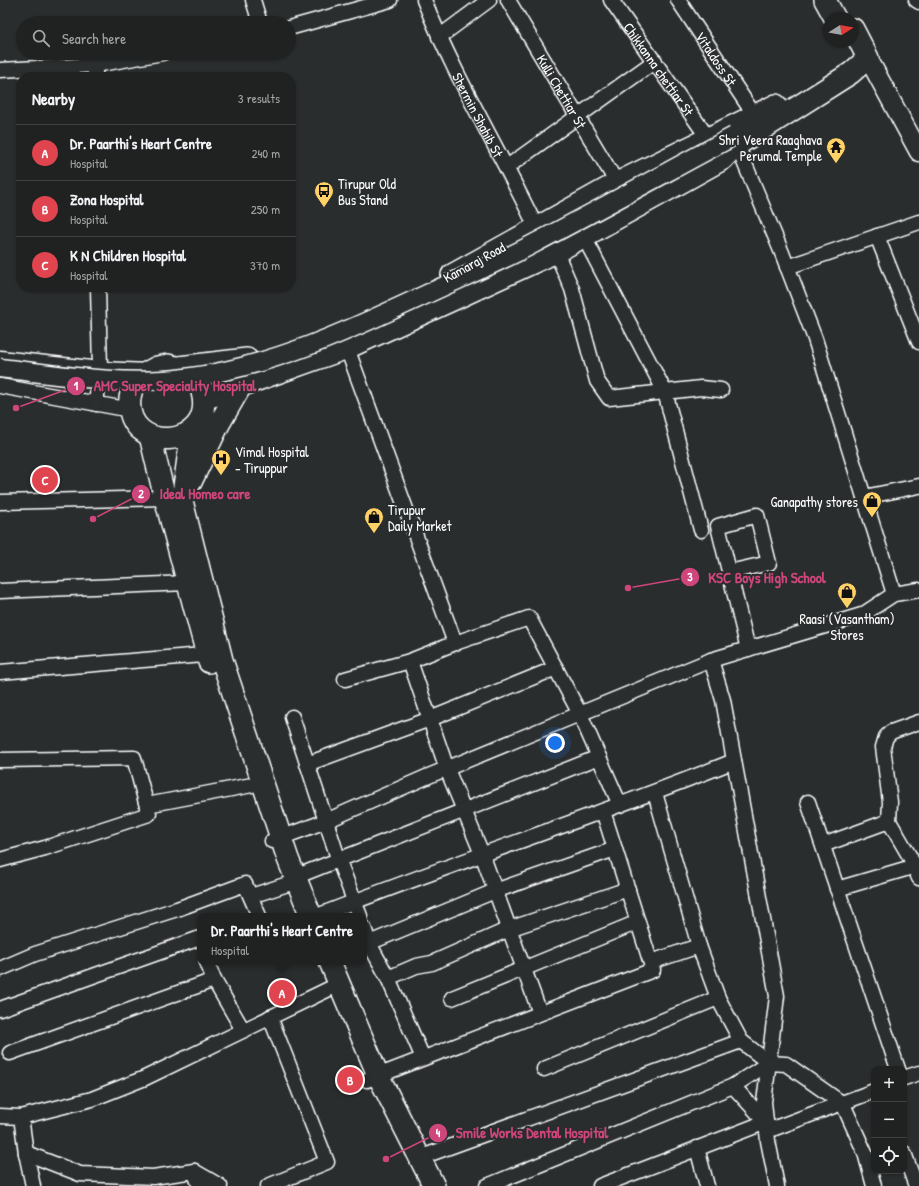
<!DOCTYPE html>
<meta charset="utf-8">
<style>
:root{--surface:#202222;--page:#2d2f2f;--text:#f1f3f6;--muted:#a2a4a5;--line:#3d3f40;--accent:#2563eb}
body{margin:0;font-family:"Patrick Hand",sans-serif;background:var(--page);color:var(--text)}
.controls{position:absolute;right:12px;bottom:12px;display:grid;overflow:hidden;border-radius:8px;box-shadow:0 1px 3px #0004}
.controls button{width:36px;height:36px;display:grid;place-items:center;padding:0;border:0;border-bottom:1px solid var(--line);background:var(--surface);color:var(--text);font:20px sans-serif}
.compass{position:absolute;left:823px;top:12px;width:36px;height:36px;border-radius:50%;background:var(--surface);box-shadow:0 1px 3px #0004;rotate:79deg}
.you{position:absolute;left:555px;top:743px;width:14px;height:14px;margin:-10px;border:3px solid #fff;border-radius:50%;background:#1a73e8;box-shadow:0 0 0 6px #1a73e833}
.badge{display:grid;place-items:center;width:26px;height:26px;border-radius:50%;background:var(--accent);color:#fff;font-size:13px;font-weight:700}
.pin{position:absolute;translate:-50% -50%;border:2px solid #fff;box-shadow:0 1px 4px #0006}
.popup{position:absolute;left:197px;top:913px;width:170px;height:52px;box-sizing:border-box;display:grid;place-content:center;border-radius:8px;background:var(--surface);filter:drop-shadow(0 1px 3px #0005);font-size:13px;white-space:nowrap;color:var(--muted)}
.popup b{font-size:15px;color:var(--text)}
.popup::after{content:'';position:absolute;left:50%;top:100%;margin-left:-8px;border:8px solid transparent;border-top-color:var(--surface)}
.list{margin:0;padding:0;list-style:none}
h2{display:flex;justify-content:space-between;align-items:center;height:52px;margin:0;padding:0 16px;font-size:17px}
h2 small{font-size:13px;font-weight:400;color:var(--muted)}
.list li{display:grid;grid-template-columns:26px 1fr auto;gap:12px;align-items:center;box-sizing:border-box;height:56px;padding:0 16px;border-top:1px solid var(--line)}
.list b{display:block;font-size:15px;white-space:nowrap}
.list p{margin:0;font-size:13px;white-space:nowrap;color:var(--muted)}
.list em{font-size:13px;font-style:normal;color:var(--muted)}
.icon{flex:none;width:22px;height:22px;fill:none;stroke:currentColor;stroke-width:2;stroke-linecap:round;stroke-linejoin:round}
.map{position:relative;flex:none;width:919px;height:1186px;overflow:hidden}
.search{position:absolute;background:var(--surface);box-shadow:0 1px 3px #0004;left:16px;top:16px;width:280px;height:44px;display:flex;align-items:center;gap:10px;box-sizing:border-box;padding:0 14px;border-radius:22px;color:var(--muted);font-size:15px}
.panel{position:absolute;background:var(--surface);box-shadow:0 1px 3px #0004;left:16px;top:72px;width:280px;height:220px;border-radius:16px}
.map>svg:first-child{display:block}
.lines{fill:none;stroke-linecap:round;stroke-linejoin:round}
.minor-casing{stroke:#fff;stroke-width:17}
.major-casing{stroke:#fff;stroke-width:21}
.highway-casing{stroke:#fff;stroke-width:24}
.minor{stroke:#2a2d2e;stroke-width:14}
.major{stroke:#2a2d2e;stroke-width:18}
.highway{stroke:#2a2d2e;stroke-width:21}
.major-bridge-casing{stroke:#fff;stroke-width:21;stroke-linecap:butt}
.major-bridge{stroke:#2a2d2e;stroke-width:18}
.labels{text-anchor:middle;dominant-baseline:central;stroke-width:4;stroke-linejoin:round;paint-order:stroke}
.street-label{font-size:14px;fill:#fff;stroke:#2a2d2e}
.poi-label{font-size:14px;fill:#fff;stroke:#2a2d2e;text-anchor:start}
.leader{fill:none;stroke:#ce467c;stroke-width:1.5}
.callout-dot{fill:#ce467c;stroke:#2a2d2e;stroke-width:1.5}
.mark-label{font-size:12px;text-anchor:middle;font-weight:bold;fill:#fff}
.callout-label{font-size:15px;text-anchor:middle;font-weight:bold;fill:#ce467c;stroke:#2a2d2e;stroke-width:4;stroke-linejoin:round;paint-order:stroke}
</style>
<div class="map">
<svg width="919" height="1186" viewBox="0 0 919 1186">
<rect width="100%" height="100%" fill="#2a2d2e"/>
<filter id="ink" filterUnits="userSpaceOnUse"><feTurbulence type="fractalNoise" baseFrequency=".025" numOctaves="2"/><feDisplacementMap in="SourceGraphic" scale="8" xChannelSelector="R" yChannelSelector="G"/><feConvolveMatrix kernelMatrix="1 2 1 2 8 2 1 2 1" color-interpolation-filters="sRGB"/></filter>
<g filter="url(#ink)">
<g class="lines">
<defs>
<g id="minor">
<path d="M253,0L260,23"/>
<path id="s1" d="M424,0C455,78 500,151 536,227"/>
<path id="s2" d="M508,0L617,183"/>
<path id="s3" d="M611,0L708,138"/>
<path id="s4" d="M678,0L755,116"/>
<path d="M916,0L919,2"/>
<path d="M289,28L390,0"/>
<path d="M439,37L489,0"/>
<path d="M0,70L95,65"/>
<path d="M95,77V65L163,53"/>
<path d="M737,145L782,253L815,339L894,594"/>
<path d="M507,167L655,61"/>
<path d="M877,236L919,342"/>
<path d="M556,252L572,289L597,381L609,398L665,392L584,237"/>
<path d="M787,267L919,222"/>
<path d="M347,348L455,643L529,618L580,714L620,805"/>
<path d="M0,358L100,369L148,371"/>
<path d="M0,386L131,410"/>
<path d="M96,404L100,369L98,287"/>
<path d="M864,497L919,486"/>
<path d="M0,502L165,498"/>
<path d="M701,530L665,392L701,388L721,390"/>
<path d="M729,572L769,563L757,515L718,526L748,649"/>
<path d="M0,591L187,583"/>
<path d="M455,643L410,661L447,769L482,854L540,1013"/>
<path d="M711,660L723,700L777,996L764,1102L768,1141L777,1186"/>
<path d="M0,672L215,654"/>
<path d="M345,679L410,661"/>
<path d="M292,717L339,861L360,916"/>
<path d="M919,722L891,732L886,737L883,747L890,802L889,821L910,857L919,878"/>
<path d="M0,760L134,758L149,814L45,848L0,860"/>
<path d="M307,764L430,719L556,668"/>
<path d="M655,793L699,946L718,998L741,1041L769,1063"/>
<path d="M808,802L898,1069"/>
<path d="M147,805L252,785"/>
<path d="M272,841L326,821L431,775L711,660L862,615L894,594L919,590"/>
<path d="M823,845L889,821"/>
<path d="M295,877L599,757"/>
<path d="M837,889L919,865"/>
<path d="M251,896L288,884"/>
<path d="M317,916C455,862 597,816 734,761"/>
<path d="M364,928L369,943L388,978L423,1058"/>
<path d="M369,943L495,891L615,849"/>
<path d="M207,962L214,980L243,1030"/>
<path d="M651,962L699,946"/>
<path d="M0,969L35,954L177,909L245,884L259,916"/>
<path d="M388,978L416,966L432,963L509,929L628,889"/>
<path d="M452,998L638,922"/>
<path d="M0,1009L200,938"/>
<path d="M10,1053L214,980"/>
<path d="M544,1069L718,998"/>
<path d="M904,1078L919,1073"/>
<path d="M367,1080L653,970L603,811"/>
<path d="M0,1116L21,1117"/>
<path d="M767,1131L874,1091"/>
<path d="M697,1148L707,1186"/>
<path d="M26,1153L80,1174L153,1177L194,1171L200,1186"/>
<path d="M904,1153L916,1186"/>
<path d="M419,1158L741,1041"/>
<path d="M194,1171L220,1186"/>
<path d="M33,1186L26,1153L21,1117L92,1099L145,1078L331,988"/>
<path d="M268,1186L327,1162L270,1017"/>
<path d="M487,1186L733,1086L769,1063L786,1064L843,1104L865,1153L874,1186"/>
<path d="M600,1186L766,1122L733,1086"/>
</g>
<path id="major" d="M868,58L919,152"/>
<path id="highway" d="M825,0L835,18
M452,275L617,183L776,105
M168,365C183,368 198,376 202,392C217,451 123,455 130,398C131,391 134,384 137,378L157,367Z
M179,367L247,359
M204,399L347,348L461,296L556,252L723,159L734,147L851,73L868,58L853,29
M192,430L182,501L222,660L288,859L311,916
M150,436L165,498L209,662
M191,482L219,424L242,384V380
M330,962L378,1075L434,1186"/>
</defs>
<!-- minor casing -->
<use href="#minor" class="minor-casing"/>
<!-- major casing -->
<use href="#major" class="major-casing"/>
<!-- highway casing -->
<use href="#highway" class="highway-casing"/>
<!-- minor -->
<use href="#minor" class="minor"/>
<!-- major -->
<use href="#major" class="major"/>
<!-- highway -->
<use href="#highway" class="highway"/>
<defs>
<path id="major-bridge" d="M0,368C61,375 124,386 185,378C271,367 350,330 427,294C463,277 500,262 535,243C602,208 667,172 734,136"/>
</defs>
<!-- major-bridge casing -->
<use href="#major-bridge" class="major-bridge-casing"/>
<!-- major-bridge -->
<use href="#major-bridge" class="major-bridge"/>
</g>
</g>
<!-- icons -->
<defs>
<symbol id="temple-pin" viewBox="-11 -11 22 30"><path d="M0 17L-7.5 6A9.5 9.5 0 1 1 7.5 6Z" fill="#ffd166" stroke="#2a2d2e"/><path d="M0-6L5-2H3V0L6.5 2.5H4V6H1.5V3h-3V6H-4V2.5H-6.5L-3 0V-2H-5Z" fill="#111"/></symbol>
<symbol id="bus-pin" viewBox="-11 -11 22 30"><path d="M0 17L-7.5 6A9.5 9.5 0 1 1 7.5 6Z" fill="#ffd166" stroke="#2a2d2e"/><path d="M-5-6H5V4H4V6H2V4H-2V6H-4V4H-5ZM-3.5-4V0h7V-4ZM-3.5 1.2v1.5H-2V1.2ZM2 1.2v1.5H3.5V1.2Z" fill="#111"/></symbol>
<symbol id="hospital-pin" viewBox="-11 -11 22 30"><path d="M0 17L-7.5 6A9.5 9.5 0 1 1 7.5 6Z" fill="#ffd166" stroke="#2a2d2e"/><path d="M-5-5h3v3.5h4V-5h3V5h-3V1.5h-4V5h-3Z" fill="#111"/></symbol>
<symbol id="shop-pin" viewBox="-11 -11 22 30"><path d="M0 17L-7.5 6A9.5 9.5 0 1 1 7.5 6Z" fill="#ffd166" stroke="#2a2d2e"/><path d="M-5-2.5h2.3a2.7 3.5 0 0 1 5.4 0H5L5.5 6h-11ZM-1.5-2.5h3a1.5 2.3 0 0 0-3 0Z" fill="#111"/></symbol>
</defs>
<g fill-rule="evenodd">
<use href="#temple-pin" x="825" y="136" width="22" height="30"/>
<use href="#bus-pin" x="313" y="180" width="22" height="30"/>
<use href="#hospital-pin" x="210" y="448" width="22" height="30"/>
<use href="#shop-pin" x="861" y="490" width="22" height="30"/>
<use href="#shop-pin" x="363" y="506" width="22" height="30"/>
<use href="#shop-pin" x="836" y="581" width="22" height="30"/>
</g>
<g class="labels">
<!-- street labels -->
<g class="street-label">
<text stroke="none"><textPath href="#s4" startOffset="70">Vitaldoss St</textPath></text>
<text stroke="none"><textPath href="#s3" startOffset="84">Chikkanna chettiar St</textPath></text>
<text stroke="none"><textPath href="#s2" startOffset="106">Kulli Chettiar St</textPath></text>
<text stroke="none"><textPath href="#s1" startOffset="127">Shermin Shahib St</textPath></text>
<text transform="translate(474 262) rotate(-29)">Kamaraj Road</text>
</g>
<!-- poi labels -->
<g class="poi-label">
<text x="822" y="139" text-anchor="end">Shri Veera Raaghava<tspan x="822" dy="16">Perumal Temple</tspan></text>
<text x="338" y="183">Tirupur Old<tspan x="338" dy="16">Bus Stand</tspan></text>
<text x="235" y="451">Vimal Hospital<tspan x="235" dy="16">- Tiruppur</tspan></text>
<text x="858" y="501" text-anchor="end">Ganapathy stores</text>
<text x="388" y="509">Tirupur<tspan x="388" dy="16">Daily Market</tspan></text>
<text x="847" y="618" text-anchor="middle">Raasi (Vasantham)<tspan x="847" dy="16">Stores</tspan></text>
</g>
</g>
<!-- callouts -->
<path class="leader" d="M16 408L76 386M93 519L141 494M628 588L690 577M386 1159L438 1133"/>
<g class="callout-dot">
<circle cx="16" cy="408" r="4"/>
<circle cx="93" cy="519" r="4"/>
<circle cx="628" cy="588" r="4"/>
<circle cx="386" cy="1159" r="4"/>
<circle cx="76" cy="386" r="10"/>
<circle cx="141" cy="494" r="10"/>
<circle cx="690" cy="577" r="10"/>
<circle cx="438" cy="1133" r="10"/>
</g>
<g class="mark-label">
<text x="76" y="390">1</text>
<text x="141" y="498">2</text>
<text x="690" y="581">3</text>
<text x="438" y="1137">4</text>
</g>
<g class="callout-label">
<text x="175" y="391">AMC Super Speciality Hospital</text>
<text x="205" y="499">Ideal Homeo care</text>
<text x="767" y="583">KSC Boys High School</text>
<text x="532" y="1138">Smile Works Dental Hospital</text>
</g>
</svg>
<div class="controls">
<button>+</button>
<button>−</button>
<button><svg class="icon" aria-label="locate" viewBox="0 0 24 24"><circle cx="12" cy="12" r="6"/><path d="M12 2v4M12 18v4M2 12h4M18 12h4"/></svg></button>
</div>
<svg class="compass" viewBox="-18 -18 36 36"><path d="M0-13l5 13h-10z" fill="#e53935"/><path d="M0 13l5-13h-10z" fill="#a2a4a5"/></svg>
<div class="you"></div>
<div class="pin badge" style="left:282px;top:993px;background:#e0444e">A</div>
<div class="popup"><b>Dr. Paarthi's Heart Centre</b>Hospital</div>
<div class="pin badge" style="left:350px;top:1080px;background:#e0444e">B</div>
<div class="pin badge" style="left:45px;top:480px;background:#e0444e">C</div>
<div class="search"><svg class="icon" aria-label="search" viewBox="0 0 24 24"><circle cx="10" cy="10" r="6"/><path d="M15 15l6 6"/></svg>Search here</div>
<section class="panel">
<h2>Nearby<small>3 results</small></h2>
<ul class="list">
<li><span class="badge" style="background:#e0444e">A</span><div><b>Dr. Paarthi's Heart Centre</b><p>Hospital</p></div><em>240 m</em></li>
<li><span class="badge" style="background:#e0444e">B</span><div><b>Zona Hospital</b><p>Hospital</p></div><em>250 m</em></li>
<li><span class="badge" style="background:#e0444e">C</span><div><b>K N Children Hospital</b><p>Hospital</p></div><em>370 m</em></li>
</ul>
</section>
</div>
